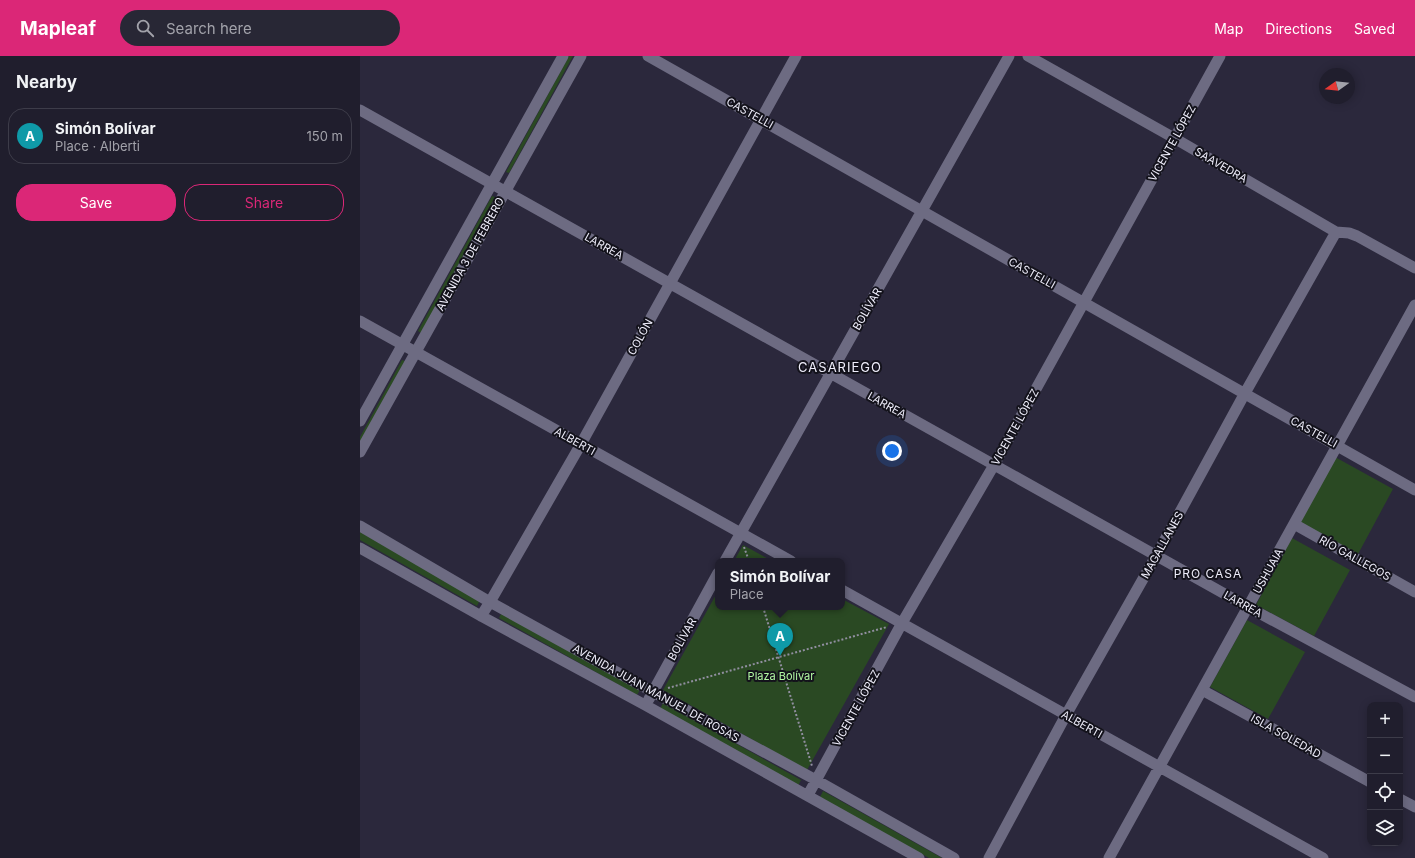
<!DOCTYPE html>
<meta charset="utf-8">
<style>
:root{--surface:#201e2d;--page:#282735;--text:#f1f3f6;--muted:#a2a2aa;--line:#3d3c49;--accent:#db2777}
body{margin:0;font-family:Inter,sans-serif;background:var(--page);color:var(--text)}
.controls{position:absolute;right:12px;bottom:12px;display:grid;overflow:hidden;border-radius:8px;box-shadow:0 2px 10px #0003}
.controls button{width:36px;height:36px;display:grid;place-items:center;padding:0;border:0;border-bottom:1px solid var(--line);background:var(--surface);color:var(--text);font:20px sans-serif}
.compass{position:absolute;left:959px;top:12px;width:36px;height:36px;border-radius:50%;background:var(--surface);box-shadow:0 2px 10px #0003;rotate:255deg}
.you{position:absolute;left:532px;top:395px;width:14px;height:14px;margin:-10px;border:3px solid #fff;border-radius:50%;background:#1a73e8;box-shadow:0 0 0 6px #1a73e833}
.badge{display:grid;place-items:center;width:26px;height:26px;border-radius:50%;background:var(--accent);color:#fff;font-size:13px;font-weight:700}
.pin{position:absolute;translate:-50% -33px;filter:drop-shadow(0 1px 2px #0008)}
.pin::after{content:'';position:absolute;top:21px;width:14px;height:12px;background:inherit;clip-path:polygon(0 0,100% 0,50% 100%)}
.popup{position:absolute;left:355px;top:502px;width:130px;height:52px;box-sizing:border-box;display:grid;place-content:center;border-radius:8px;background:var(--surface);filter:drop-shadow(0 1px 3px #0005);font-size:13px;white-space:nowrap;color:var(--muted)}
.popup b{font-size:15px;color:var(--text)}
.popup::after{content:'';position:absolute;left:50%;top:100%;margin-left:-8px;border:8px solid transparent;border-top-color:var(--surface)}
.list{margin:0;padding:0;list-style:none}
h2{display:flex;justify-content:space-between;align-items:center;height:52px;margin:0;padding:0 16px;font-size:17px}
h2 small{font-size:13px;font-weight:400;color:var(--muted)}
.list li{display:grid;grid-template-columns:26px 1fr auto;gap:12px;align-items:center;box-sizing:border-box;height:56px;margin:0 8px 8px;padding:0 8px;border:1px solid var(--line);border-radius:16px}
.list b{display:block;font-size:15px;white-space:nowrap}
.list p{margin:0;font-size:13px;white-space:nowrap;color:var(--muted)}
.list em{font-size:13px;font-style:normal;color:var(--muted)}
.actions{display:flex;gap:8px;padding:12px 16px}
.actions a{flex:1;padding:9px 0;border:1px solid var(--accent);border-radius:16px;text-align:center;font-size:14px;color:var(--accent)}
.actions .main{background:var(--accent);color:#fff}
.icon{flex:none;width:22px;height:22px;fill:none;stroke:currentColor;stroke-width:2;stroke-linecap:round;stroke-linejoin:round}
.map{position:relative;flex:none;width:1055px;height:802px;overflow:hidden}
header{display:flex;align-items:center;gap:24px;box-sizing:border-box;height:56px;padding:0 20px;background:var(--accent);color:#fff}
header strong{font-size:19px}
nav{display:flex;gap:22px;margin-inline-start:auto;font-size:14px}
.search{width:280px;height:36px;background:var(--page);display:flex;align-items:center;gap:10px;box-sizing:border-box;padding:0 14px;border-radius:22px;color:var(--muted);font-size:15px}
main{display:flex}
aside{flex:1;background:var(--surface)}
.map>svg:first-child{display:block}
.green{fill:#2a4923}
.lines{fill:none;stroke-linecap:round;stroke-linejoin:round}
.path{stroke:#918fa0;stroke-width:2;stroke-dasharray:2 2;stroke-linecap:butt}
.minor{stroke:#6d6b82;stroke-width:11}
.labels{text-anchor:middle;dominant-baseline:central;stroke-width:4;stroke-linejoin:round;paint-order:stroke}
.street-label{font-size:11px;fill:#eeedfa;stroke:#13121b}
.park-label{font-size:11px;fill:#b2f9a3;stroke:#13121b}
.neighbourhood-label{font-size:12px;letter-spacing:1px;fill:#eeedfa;stroke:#13121b}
.quarter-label{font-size:13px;letter-spacing:1px;fill:#eeedfa;stroke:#13121b}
</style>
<header>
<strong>Mapleaf</strong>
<div class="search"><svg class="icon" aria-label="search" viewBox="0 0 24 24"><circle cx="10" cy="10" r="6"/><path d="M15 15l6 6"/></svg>Search here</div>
<nav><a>Map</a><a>Directions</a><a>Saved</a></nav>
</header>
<main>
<aside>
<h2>Nearby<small></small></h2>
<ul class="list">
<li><span class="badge" style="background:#0f9aa8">A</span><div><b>Simón Bolívar</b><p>Place · Alberti</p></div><em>150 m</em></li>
</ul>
<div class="actions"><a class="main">Save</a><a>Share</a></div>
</aside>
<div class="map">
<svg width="1055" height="802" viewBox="0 0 1055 802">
<rect width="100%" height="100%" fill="#2b283c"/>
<!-- green -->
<path class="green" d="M209,0H213L149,117L146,116Z
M132,140L135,141L61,277L58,275Z
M42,304L45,305L0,386V381Z
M975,401L1033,433L997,500L939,468Z
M0,476L120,544L117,550L0,484Z
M932,482L990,514L954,580L896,549Z
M383,489L412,505H374Z
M358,535V551H482V543L529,568L447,714L303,634Z
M142,556L280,634L277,639L139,562Z
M887,564L945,596L908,663L850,631Z
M303,647L441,724L438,730L300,653Z
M463,735L582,802H569L460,741Z"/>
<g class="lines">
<!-- path -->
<path class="path" d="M384,491L389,505
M403,551L452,710
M308,632L527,571"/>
<!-- minor -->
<path class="minor" d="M288,0L1055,434
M668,0L814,82L976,176L989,177L997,180L1055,212
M0,54L888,551L1055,641
M0,265L431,505
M0,365L203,0
M0,396L221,0
M934,468L1055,536
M0,470L130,546L293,636L456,724L594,802
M0,492L121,560L285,649L559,802
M365,505L649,0
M482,534L963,802
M121,560L130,546L221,388L436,0
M842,634L1010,726
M289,643L358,517
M448,739L542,567L634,409L860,0
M1040,743L1055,751
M629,802L706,659L796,500L885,337L976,176
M749,802L1055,249"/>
</g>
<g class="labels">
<!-- street labels -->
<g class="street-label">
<text transform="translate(390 57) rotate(29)">CASTELLI</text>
<text transform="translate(812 87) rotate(-61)">VICENTE LÓPEZ</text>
<text transform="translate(861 109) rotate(30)">SAAVEDRA</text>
<text transform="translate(244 190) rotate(29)">LARREA</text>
<text transform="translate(110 198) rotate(-61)">AVENIDA 3 DE FEBRERO</text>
<text transform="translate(672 217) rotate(29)">CASTELLI</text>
<text transform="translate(507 253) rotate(-60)">BOLÍVAR</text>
<text transform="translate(280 281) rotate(-61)">COLÓN</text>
<text transform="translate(527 349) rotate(29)">LARREA</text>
<text transform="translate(655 371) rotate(-61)">VICENTE LÓPEZ</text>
<text transform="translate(954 376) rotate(29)">CASTELLI</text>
<text transform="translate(215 385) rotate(29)">ALBERTI</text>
<text transform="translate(802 489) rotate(-61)">MAGALLANES</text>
<text transform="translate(995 502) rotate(29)">RÍO GALLEGOS</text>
<text transform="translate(908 515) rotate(-61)">USHUAIA</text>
<text transform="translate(883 548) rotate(29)">LARREA</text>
<text transform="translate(322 583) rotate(-61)">BOLÍVAR</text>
<text transform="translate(296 637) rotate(29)">AVENIDA JUAN MANUEL DE ROSAS</text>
<text transform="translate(496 652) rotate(-61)">VICENTE LÓPEZ</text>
<text transform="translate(722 668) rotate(29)">ALBERTI</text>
<text transform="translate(926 680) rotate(29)">ISLA SOLEDAD</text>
</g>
<!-- park labels -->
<g class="park-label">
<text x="421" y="620">Plaza Bolívar</text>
</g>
<!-- neighbourhood labels -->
<g class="neighbourhood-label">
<text x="848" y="517">PRO CASA</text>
</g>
<!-- quarter labels -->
<g class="quarter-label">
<text x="480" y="311">CASARIEGO</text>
</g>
</g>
</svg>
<div class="controls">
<button>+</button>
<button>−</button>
<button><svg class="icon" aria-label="locate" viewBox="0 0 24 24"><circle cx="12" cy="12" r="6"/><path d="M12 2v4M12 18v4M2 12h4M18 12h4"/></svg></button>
<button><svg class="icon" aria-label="layers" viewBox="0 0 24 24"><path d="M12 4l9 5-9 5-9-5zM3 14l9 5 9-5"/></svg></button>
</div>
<svg class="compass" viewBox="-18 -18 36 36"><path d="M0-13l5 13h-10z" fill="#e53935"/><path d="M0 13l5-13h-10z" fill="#a2a2aa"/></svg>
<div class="you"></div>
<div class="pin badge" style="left:420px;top:600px;background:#0f9aa8">A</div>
<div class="popup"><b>Simón Bolívar</b>Place</div>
</div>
</main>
